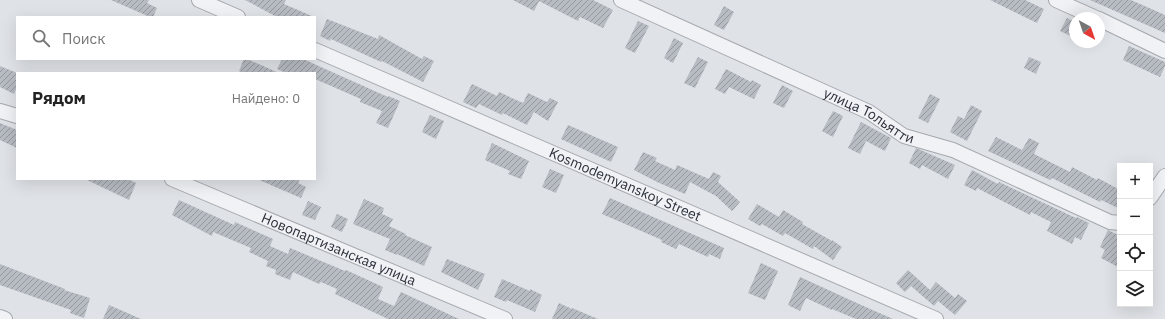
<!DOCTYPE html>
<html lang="ru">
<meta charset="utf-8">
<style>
:root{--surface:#fff;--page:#f6f6f6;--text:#222;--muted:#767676;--line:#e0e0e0}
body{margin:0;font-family:"IBM Plex Sans",sans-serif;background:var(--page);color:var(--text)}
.controls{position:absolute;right:12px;bottom:12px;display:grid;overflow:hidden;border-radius:0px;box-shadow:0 4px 16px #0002}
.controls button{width:36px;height:36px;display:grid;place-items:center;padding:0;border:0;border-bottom:1px solid var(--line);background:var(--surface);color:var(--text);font:20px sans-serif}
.compass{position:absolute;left:1069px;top:12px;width:36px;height:36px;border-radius:50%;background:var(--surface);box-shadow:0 4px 16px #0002;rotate:140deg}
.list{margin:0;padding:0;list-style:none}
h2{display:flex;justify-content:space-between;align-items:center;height:52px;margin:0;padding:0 16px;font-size:17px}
h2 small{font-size:13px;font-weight:400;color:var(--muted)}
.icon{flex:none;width:22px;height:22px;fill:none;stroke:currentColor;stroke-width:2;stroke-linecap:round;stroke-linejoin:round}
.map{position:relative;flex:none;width:1165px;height:319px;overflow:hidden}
.search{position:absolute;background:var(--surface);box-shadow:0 4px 16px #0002;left:16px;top:16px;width:300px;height:44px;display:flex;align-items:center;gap:10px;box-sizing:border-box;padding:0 14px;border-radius:0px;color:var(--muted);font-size:15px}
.panel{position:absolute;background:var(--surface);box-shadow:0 4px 16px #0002;left:16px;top:72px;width:300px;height:108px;border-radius:0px}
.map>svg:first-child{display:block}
.building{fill:url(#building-hatch)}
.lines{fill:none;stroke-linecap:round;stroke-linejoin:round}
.minor-casing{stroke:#a5a9af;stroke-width:16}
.minor{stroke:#f1f2f5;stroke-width:14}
.labels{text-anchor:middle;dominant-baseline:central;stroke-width:3;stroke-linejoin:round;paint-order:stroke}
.street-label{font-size:14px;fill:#2a303b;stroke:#eef0f4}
</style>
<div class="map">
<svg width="1165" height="319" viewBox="0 0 1165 319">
<defs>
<pattern id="building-hatch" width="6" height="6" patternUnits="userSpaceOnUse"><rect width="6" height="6" fill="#b7bbc2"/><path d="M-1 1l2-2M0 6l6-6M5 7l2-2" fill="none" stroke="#95989f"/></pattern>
</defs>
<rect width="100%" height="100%" fill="#dfe2e6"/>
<!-- building -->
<path class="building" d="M111,0H149L147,3L157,8L153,17H150Z
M245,0H286L284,4L314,17H277Z
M513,0H593L613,10L603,28L580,17L578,21L539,1L534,11Z
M990,0H1025L1044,9L1037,23Z
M1090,0H1131L1165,15V33Z
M724,6L734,12L724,30L714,25Z
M1067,18L1075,22V38L1060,31Z
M327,19L378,39L379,35L422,59L424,56L434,61L423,82L382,61L381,62L331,39L330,41L320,36Z
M638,21L649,26L635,53L625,48Z
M674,38L683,43L673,63L664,58Z
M1129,46L1165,62V66L1160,77L1123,60Z
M698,57L708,62L695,88L684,83Z
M1029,57L1041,62L1036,74L1024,68Z
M244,59H247L279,73H244L239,71Z
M282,59H303L388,97V96L400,101L388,128L376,123L382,111L360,102L361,99L315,79V73H286L277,69Z
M0,66L17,73V87L14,94L0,87Z
M726,69L751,82L752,80L761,85L754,99L729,87L725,94L715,89Z
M472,84L497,96L499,92L523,103L528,93L547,102L550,98L558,102L548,121L534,112L527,125L503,113L502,115L479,104L476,108L463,102Z
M782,85L793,91L784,108L773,103Z
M930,94L940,99L928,123L918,118Z
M971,105L982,111L967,141L950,132L958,116L964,119Z
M833,111L843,116L833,137L822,131Z
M430,115L444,121L436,139L422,132Z
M861,122L891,138L885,151L866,141L860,154L848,148Z
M0,123L17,130V148L0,140Z
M568,125L618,147L611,162L561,139Z
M996,137L1022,150L1029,138L1039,143L1034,154L1070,172L1072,167L1097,180L1098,178L1120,190V209L1101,200L1100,202L1052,178L1050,180L988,151Z
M492,143L529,161L521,179L508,174L510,171L485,160Z
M916,148L955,165L948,179L922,165L920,169L909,163Z
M643,152L657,158L655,161L675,170L677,165L709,179L713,172L721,176L718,182L740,202L732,211L716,196L690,182L685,194L657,182L634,170Z
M550,169L564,175L556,193L542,187Z
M972,170L998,184L999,182L1076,218L1077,217L1089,223L1081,240L1075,237L1072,244L1047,231L1051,222L1031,212L1030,215L977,188L976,191L964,185Z
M85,179H128L136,183L129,200Z
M257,179H300L298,183L306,187L301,198Z
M610,198L724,248L720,259L709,254L708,257L679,244L676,249L661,242L662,240L602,214Z
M364,199L384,208L382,214L393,219L389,226L406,234L405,235L432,247L424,266L397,254V255L385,250L390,239L353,224Z
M179,200L234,225L235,222L273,239L270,246L288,254L290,248L345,271L346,270L383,287L378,299L394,306L401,292L459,319H388L335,294L337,289L321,282L319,284L293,272L290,280L275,274L276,270L266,266L268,261L249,252L251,248L213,232L212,236L172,215Z
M308,201L321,207L315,220L302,215Z
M757,204L779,217L783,210L803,222L802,224L832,241V240L842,247L833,260L814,246L813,249L785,233L783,236L762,224L760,226L748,219Z
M337,214L348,219L342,232L331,227Z
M1108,230L1120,236V268L1101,258L1105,250L1100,247Z
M447,259L485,274L478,290L441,272Z
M761,263L778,271L765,300L748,293Z
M0,264L65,289L64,290L90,298L84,318L70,313L71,310L0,285Z
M908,270L930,290L936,282L955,298L958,294L967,301L955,315L938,301L934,306L911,286L905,292L896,283Z
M800,277L859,304L893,319H856L832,309V310L806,298L800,311L788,305Z
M502,279L530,291V289L542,295L535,312L507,300L506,302L494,297Z
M559,303L572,309V308L598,319H552Z
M109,305L141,319H103Z"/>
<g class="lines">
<defs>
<g id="minor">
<path d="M199,0L238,17"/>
<path id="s1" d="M621,0L869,112L904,136L953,150L1110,222L1120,223"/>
<path d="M1056,0L1096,18"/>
<path d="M1099,19L1165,51"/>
<path id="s2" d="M315,50L936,319"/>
<path d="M0,111L17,116"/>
<path id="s3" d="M172,179L505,319"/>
<path d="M1150,198L1165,176"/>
<path d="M0,317L5,319"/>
</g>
</defs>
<!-- minor casing -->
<use href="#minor" class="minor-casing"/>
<!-- minor -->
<use href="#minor" class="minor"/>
</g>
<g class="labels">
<!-- street labels -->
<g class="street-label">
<text stroke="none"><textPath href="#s1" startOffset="274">улица Тольятти</textPath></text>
<text stroke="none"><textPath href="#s2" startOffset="338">Kosmodemyanskoy Street</textPath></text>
<text stroke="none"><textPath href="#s3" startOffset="181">Новопартизанская улица</textPath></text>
</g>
</g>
</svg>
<div class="controls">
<button>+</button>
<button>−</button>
<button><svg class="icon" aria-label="locate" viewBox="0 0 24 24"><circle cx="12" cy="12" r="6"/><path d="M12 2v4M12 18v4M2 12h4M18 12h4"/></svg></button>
<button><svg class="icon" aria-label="layers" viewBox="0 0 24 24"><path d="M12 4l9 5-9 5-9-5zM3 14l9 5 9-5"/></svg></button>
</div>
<svg class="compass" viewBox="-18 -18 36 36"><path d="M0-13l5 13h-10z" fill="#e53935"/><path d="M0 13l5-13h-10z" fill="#767676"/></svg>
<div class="search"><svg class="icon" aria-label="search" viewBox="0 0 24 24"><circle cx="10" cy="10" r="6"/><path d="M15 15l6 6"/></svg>Поиск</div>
<section class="panel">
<h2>Рядом<small>Найдено: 0</small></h2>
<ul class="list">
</ul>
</section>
</div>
